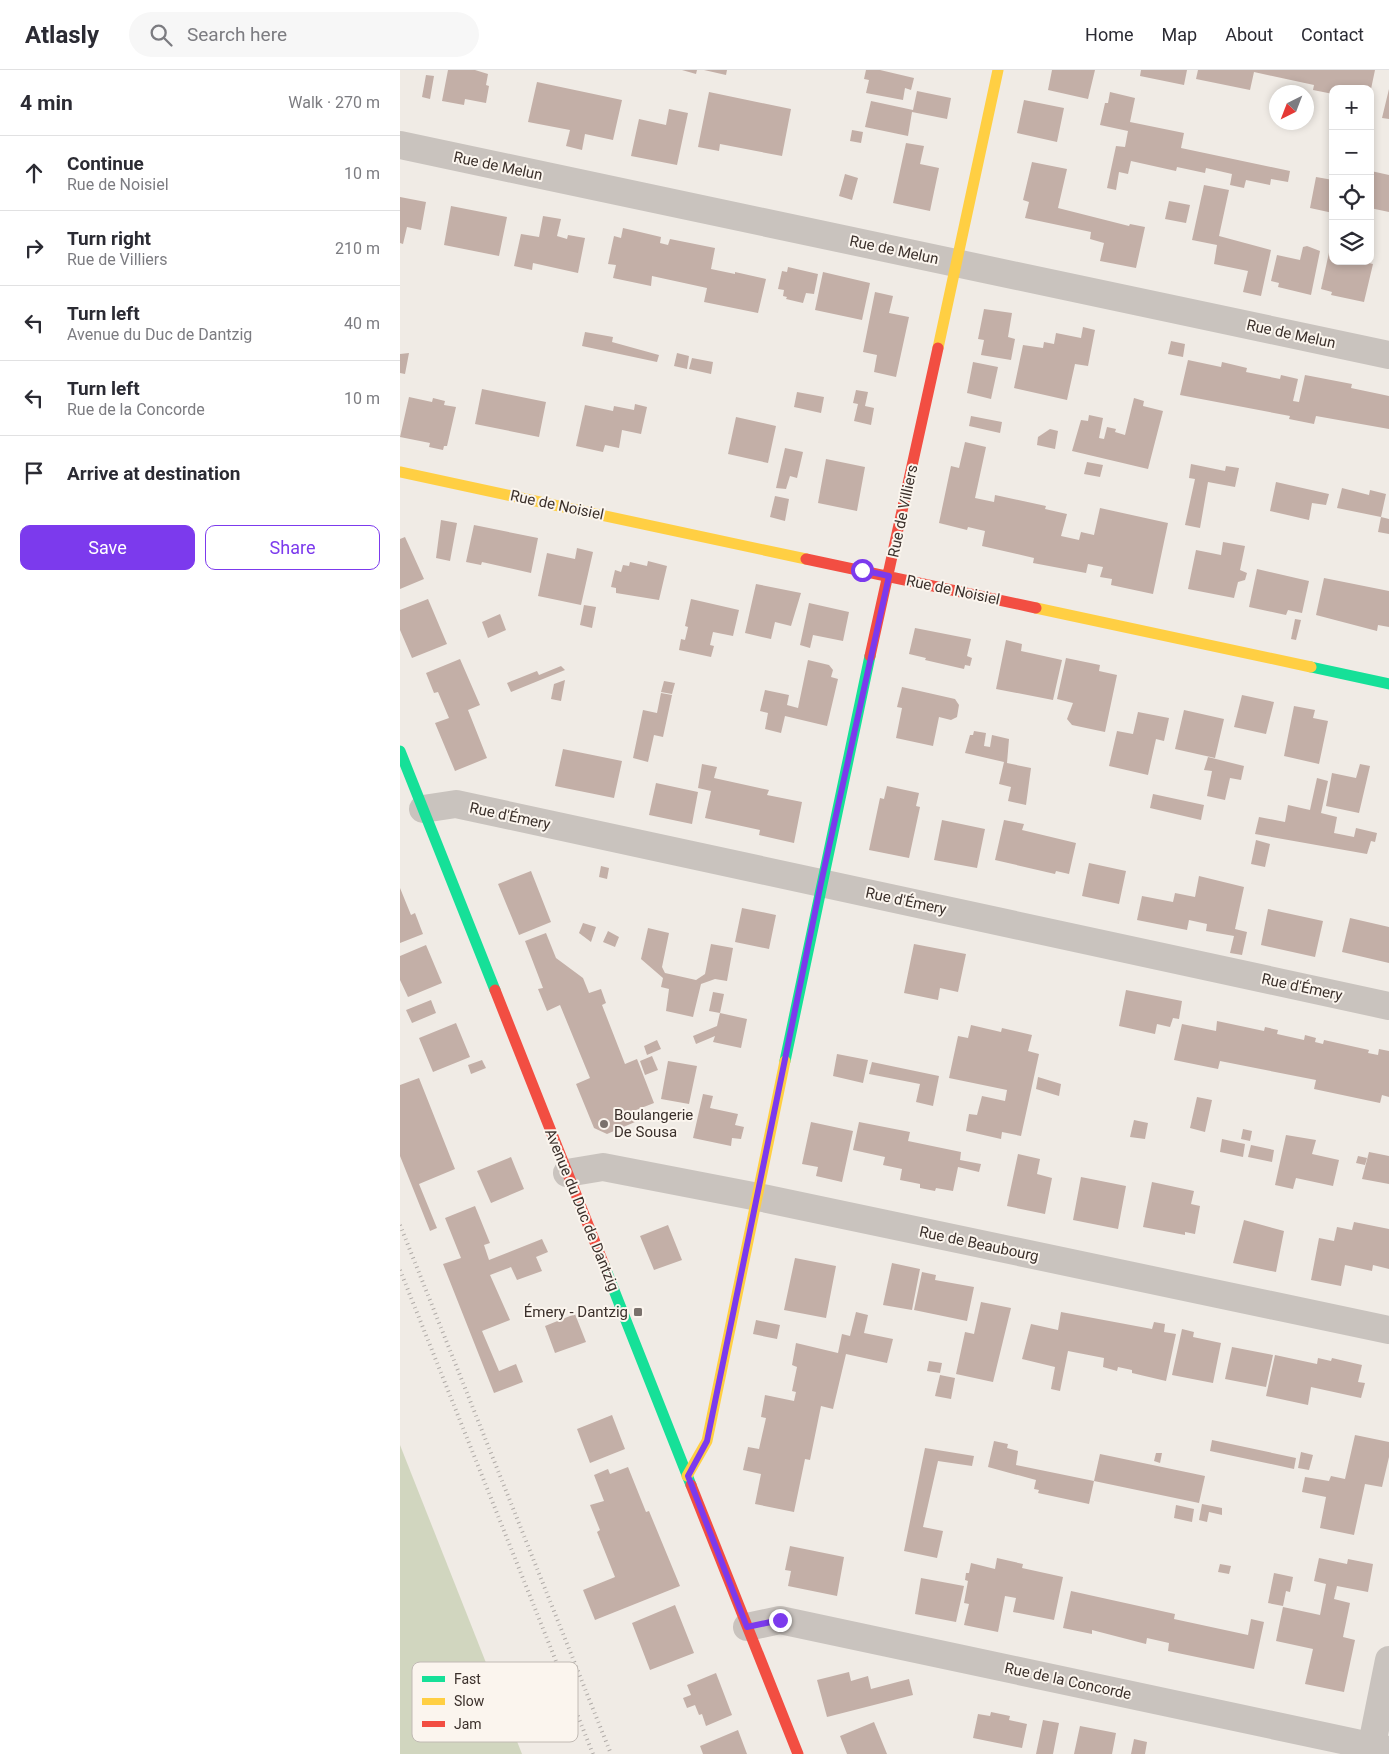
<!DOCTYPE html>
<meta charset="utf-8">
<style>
:root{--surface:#fff;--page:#f7f7f7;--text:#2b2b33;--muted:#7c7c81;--line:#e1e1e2;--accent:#7c3aed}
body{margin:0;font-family:Roboto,sans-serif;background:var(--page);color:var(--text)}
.controls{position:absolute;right:15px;top:15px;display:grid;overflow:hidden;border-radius:10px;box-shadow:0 2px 8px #0003}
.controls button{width:45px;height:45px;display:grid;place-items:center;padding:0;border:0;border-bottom:1px solid var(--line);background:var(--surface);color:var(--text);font:25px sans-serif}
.compass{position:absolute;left:869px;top:15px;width:45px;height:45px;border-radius:50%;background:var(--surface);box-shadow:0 2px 8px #0003;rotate:222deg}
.stop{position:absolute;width:15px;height:15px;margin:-11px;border:4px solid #7c3aed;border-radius:50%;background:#fff}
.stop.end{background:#7c3aed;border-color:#fff;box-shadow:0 1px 5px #0008}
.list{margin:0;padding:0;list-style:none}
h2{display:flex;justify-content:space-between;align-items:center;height:65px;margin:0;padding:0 20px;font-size:21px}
h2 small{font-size:16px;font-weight:400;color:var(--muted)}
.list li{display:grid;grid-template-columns:32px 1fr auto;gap:15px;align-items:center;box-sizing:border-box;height:75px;padding:0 20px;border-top:1px solid var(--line)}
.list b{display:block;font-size:19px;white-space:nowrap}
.list p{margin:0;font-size:16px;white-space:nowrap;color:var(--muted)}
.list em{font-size:16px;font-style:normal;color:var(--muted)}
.actions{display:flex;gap:10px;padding:15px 20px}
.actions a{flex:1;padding:11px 0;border:1px solid var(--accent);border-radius:10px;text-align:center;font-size:18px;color:var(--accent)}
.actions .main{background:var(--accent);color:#fff}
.icon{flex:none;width:28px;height:28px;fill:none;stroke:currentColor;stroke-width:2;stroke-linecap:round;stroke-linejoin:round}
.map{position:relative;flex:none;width:989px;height:1684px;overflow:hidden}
header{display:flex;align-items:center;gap:30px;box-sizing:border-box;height:70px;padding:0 25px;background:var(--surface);border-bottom:1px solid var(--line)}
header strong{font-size:24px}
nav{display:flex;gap:28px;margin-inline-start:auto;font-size:18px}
.search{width:350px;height:45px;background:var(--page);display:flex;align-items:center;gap:12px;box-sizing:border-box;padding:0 18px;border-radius:28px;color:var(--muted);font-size:19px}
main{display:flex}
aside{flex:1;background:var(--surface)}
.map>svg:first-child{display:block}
.green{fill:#d1d6bf}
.building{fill:#c3afa7}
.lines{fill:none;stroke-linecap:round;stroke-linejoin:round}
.street{stroke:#c9c3be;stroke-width:28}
.fast{stroke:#16e098;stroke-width:11}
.slow{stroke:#ffcf43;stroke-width:11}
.jam{stroke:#f24e42;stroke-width:11}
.rail{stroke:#b1aca8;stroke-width:4;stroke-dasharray:1 4;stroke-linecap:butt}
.route{stroke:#7c3aed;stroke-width:6}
.poi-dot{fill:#7a716c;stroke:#fbf5ee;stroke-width:2}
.labels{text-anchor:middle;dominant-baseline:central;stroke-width:4;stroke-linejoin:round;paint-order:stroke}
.street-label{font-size:15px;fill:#3b302b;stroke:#fbf5ee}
.poi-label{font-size:15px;fill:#3b302b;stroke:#fbf5ee;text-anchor:start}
.key{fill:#fbf5ee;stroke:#c1bab4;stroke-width:1}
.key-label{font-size:14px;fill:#3b302b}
</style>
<header>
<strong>Atlasly</strong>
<div class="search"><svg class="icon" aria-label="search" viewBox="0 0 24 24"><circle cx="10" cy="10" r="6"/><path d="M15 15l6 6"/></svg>Search here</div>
<nav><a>Home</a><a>Map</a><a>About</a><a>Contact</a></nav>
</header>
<main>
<aside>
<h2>4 min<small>Walk · 270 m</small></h2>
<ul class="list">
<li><svg class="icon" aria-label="ahead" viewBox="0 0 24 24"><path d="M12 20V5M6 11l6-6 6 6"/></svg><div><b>Continue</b><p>Rue de Noisiel</p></div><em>10 m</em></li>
<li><svg class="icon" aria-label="right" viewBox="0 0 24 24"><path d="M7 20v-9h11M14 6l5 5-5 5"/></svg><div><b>Turn right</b><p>Rue de Villiers</p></div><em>210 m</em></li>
<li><svg class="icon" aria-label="left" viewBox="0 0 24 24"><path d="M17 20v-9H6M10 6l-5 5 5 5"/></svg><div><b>Turn left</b><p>Avenue du Duc de Dantzig</p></div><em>40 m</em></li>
<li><svg class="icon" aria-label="left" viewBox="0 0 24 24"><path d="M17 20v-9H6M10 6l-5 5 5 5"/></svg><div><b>Turn left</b><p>Rue de la Concorde</p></div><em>10 m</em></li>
<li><svg class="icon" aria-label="arrive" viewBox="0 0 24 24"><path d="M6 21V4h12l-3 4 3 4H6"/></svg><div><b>Arrive at destination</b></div></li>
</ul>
<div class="actions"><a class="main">Save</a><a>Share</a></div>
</aside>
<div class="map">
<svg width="989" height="1684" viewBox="0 0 989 1684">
<rect width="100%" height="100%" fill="#f0ebe5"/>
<!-- green -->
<path class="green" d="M0,1375L122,1684H0Z"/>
<!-- building -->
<path class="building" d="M48,0H75L88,4L86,15L89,16L86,33L65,29L64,35L42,31Z
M282,0H297L296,4Z
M304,0H327L326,5Z
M466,0H480L514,8L511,20L505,18L503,30L466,23L469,10L464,9Z
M652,0H695L688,29L648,20Z
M741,0H787L784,15L740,6Z
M798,0H975L971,19H933V24L913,20L914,15L854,2L850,20L796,9Z
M26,5L34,6L30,29L22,27Z
M137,12L222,30L213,70L185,64L182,80L166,76L170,60L128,52Z
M989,19V49L982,48Z
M517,21L551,28L547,49L512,42L508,66L465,57L471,31L513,40Z
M309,22L391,39L382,86L320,74L319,81L298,77Z
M710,22L735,28L730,52L784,63L781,78L890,101L888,112L871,109L870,115L846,110L844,118L830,115L832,104L806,98L805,103L777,97L776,101L731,91L728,104L719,102L716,120L707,118L716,76L725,77L728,61L700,55L705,33H708Z
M624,30L664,38L657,72L617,63Z
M269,39L288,43L277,95L231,86L239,49L266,55Z
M452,60L463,62L461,73L450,71Z
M506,73L524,76L520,94L539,98L530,141L493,133Z
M632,92L667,99L658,138L729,156L730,154L745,157L736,198L700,191L704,173L690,169L691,162L625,148L629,132L623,130Z
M971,101L989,105V142L970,138Z
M445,104L458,108L452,130L439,126Z
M916,107L933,110V143L910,138Z
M804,115L829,120L819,166L871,180L861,226L843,222L848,201L814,194L817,175L792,170Z
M0,127L26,132L21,160L7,157L3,174L0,173Z
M769,131L790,135L786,153L765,149Z
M51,136L107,147L99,186L44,175Z
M143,146L161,149L157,166L167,169L168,165L185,168L178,203L133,193L132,200L114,196L121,164L139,167Z
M223,158L261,167L260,173L268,175L270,169L315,178L311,199L335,204V202L366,209L358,243L304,232L307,218L252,206L251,216L213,208L216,195L208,194L214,166L221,168Z
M907,176L920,181L911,225L878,217L879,213L871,211L877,185L900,190L903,177Z
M930,178L933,179V191H959L973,194L964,232L931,225L932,222L921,219Z
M388,197L418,204L414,224L406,223L403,233L386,229L387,227L383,226L384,220L378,219L382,201L387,202Z
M423,202L470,213L462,250L415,240Z
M475,222L493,226L489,243L509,247L496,307L474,302L477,285L463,282Z
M584,239L612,243L608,267L615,269L611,290L581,285L584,270L578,269Z
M683,257L695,260L688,296L675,294L667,330L614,318L623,275L643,278L644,272L654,274L656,263L681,268Z
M185,262L213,267L212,272L259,285L257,292L182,276Z
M771,271L785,274L783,287L768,284Z
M9,283L5,304L0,303V284Z
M277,283L289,286L287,299L274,296Z
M292,288L313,292L311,304L289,299Z
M788,290L821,297L822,292L847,298L846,302L880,309L881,305L898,309L893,331L899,332L905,305L952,314L951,318L989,326V359L916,346L914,354L889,349L890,346L780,325Z
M573,292L598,297L591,329L567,323Z
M82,319L146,332L139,367L75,354Z
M456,320L468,322L465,336L474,338L471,355L454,351L458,334L453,333Z
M397,322L424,327L421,343L394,337Z
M9,327L32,332L33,328L45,331L44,335L56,337L47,376H44L43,380L29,377L30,373L0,367Z
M734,328L744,331L743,336L763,341L748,399L672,381L681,350L688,351L689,345L703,348L699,368L704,369L707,357L716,359L715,362L725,365Z
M235,334L247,337L241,364L222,360L219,378L205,375L203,382L176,376L185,335L213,341L214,336L234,340Z
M571,346L602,352L600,363L569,356Z
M336,347L376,356L368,393L328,384Z
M650,359L658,361L655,379L637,375L638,367Z
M565,372L586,377L575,428L594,432L595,425L646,436L645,439L667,444L661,466L679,470L681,462L694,465L700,438L768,453L753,524L711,515L712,509L700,507L703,497L688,494L686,503L633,493L634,488L582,476L585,461L568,457L567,460L539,453L551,396L559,398Z
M385,378L403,382L397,408L390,406L386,419L376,418Z
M426,389L465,397L457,441L418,433Z
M687,392L703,395L700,407L684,404Z
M791,394L825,401L826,396L839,398L835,417L808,412L800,458L785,455L795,409L789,408Z
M876,412L929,424L926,435L912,433L909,450L870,441Z
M942,418L969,425L970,420L986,424L981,447L937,438Z
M375,426L389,429L385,451L370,447Z
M981,447L989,449V464L978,462Z
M41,450L57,453L50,491L36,488Z
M74,455L138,468L131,503L82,492L81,495L66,492Z
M5,467L24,509L0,519V469Z
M823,472L845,476L840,500L847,503L845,510L838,512L834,528L788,519L796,480L821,485Z
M177,478L193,482L181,535L138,526L147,483L175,489Z
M248,491L267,496L259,530L216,523V518L211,517L215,500L221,502L223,495L229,496L230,492L247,496Z
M857,499L909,511L902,543L888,540L886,545L849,537Z
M924,508L989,521V557L978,555L977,561L916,545Z
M356,514L401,523L391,556L375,552L371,569L345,563Z
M28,529L47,574L12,588L0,560V540Z
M291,529L339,540L333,566L313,562L310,575L314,576L311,587L279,580L281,569L285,570L288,557L285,556Z
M409,533L449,542L443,571L413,565L410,578L400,575Z
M184,535L196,537L192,558L180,555Z
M100,544L106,560L88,568L82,552Z
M895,549L901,550L896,570L891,569Z
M515,558L571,569L567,586L572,588L570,596L565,595L564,599L525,590L526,588L509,584Z
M606,570L622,574L621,581L662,590L653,630L596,619Z
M666,588L700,595L699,601L717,605L705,662L672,655L667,649L673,633L657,629Z
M60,589L80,635L68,640L87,688L55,701L35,653L49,648L38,622L34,623L26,603Z
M408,590L429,595L433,600L431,607L438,609L427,656L385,646L381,663L365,659L368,643L360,641L365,620L389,625L387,635L398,638Z
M161,596L165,600L111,622L107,613L137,601L139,605Z
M165,610L161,631L151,629L154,614Z
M264,611L275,613L272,624L261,622Z
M502,617L555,629L559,635L557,647L551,650L539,647L533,676L496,668L502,638L497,637Z
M261,623L272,625L263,667L254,665L248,692L233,688L243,640L257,643Z
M842,625L874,632L866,664L834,657Z
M894,636L915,640L913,648L928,651L919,694L884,686Z
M784,640L824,649L815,688L775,679Z
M738,642L769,648L764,671L756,669L748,705L709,696L717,661L733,664Z
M574,661L586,663L584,676L590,677L592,665L609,669L607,693L631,698L626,735L608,731L611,717L599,714L604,692L565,683L570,665H573Z
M163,679L222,691L214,728L155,716Z
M808,687L844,696L841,710L830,708L825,730L807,726L812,701L804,700Z
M302,694L317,697L314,708L369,720L367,725L402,732L394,773L359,765L360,760L305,748L311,721L298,718Z
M960,694L970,696L959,743L926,736L932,703L956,708Z
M917,708L928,711L921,743L937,747L934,763L954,767L956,758L977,763L975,772L971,771L967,784L855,764L859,747L885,752L888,735L910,740Z
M256,713L298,722L292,754L249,745Z
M487,716L519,723L516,736L520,737L509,788L469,780L480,728L484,729Z
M753,724L804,735L801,750L750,738Z
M542,750L585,759L577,798L534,790Z
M604,750L624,754L622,760L676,773L669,804L656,801L655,804L595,790Z
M856,770L870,774L865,797L851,794Z
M689,793L726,801L719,834L682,826Z
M201,796L209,798L207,809L199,807Z
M131,801L151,852L119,865L98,814Z
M799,806L844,817L835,859L847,862L842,885L830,883L834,866L806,861L807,854L789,850L787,860L737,850L742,826L773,832L775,823L795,827Z
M0,818L11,845L15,843L23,864L0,873Z
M342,838L376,845L369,879L335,872Z
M868,839L923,851L915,887L861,875Z
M950,848L989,857V893L942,882Z
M183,853L196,857L191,872L179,863Z
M248,858L269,863L262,897L265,903L296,910L305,904L311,874L333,878L327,911L315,909L301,914L293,947L266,941L269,919L261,917L263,908L241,889Z
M208,861L219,867L215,877L203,872Z
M146,863L156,888L183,908L189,923L201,919L206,933L202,935L225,994L237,989L254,1033L231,1042L235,1052L207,1064L194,1058L176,1014L190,1008L160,935L147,941L138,919L143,918L125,871Z
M514,874L566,884L558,922L540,918L538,930L504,923Z
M26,875L42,913L8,927L0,910V886Z
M726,920L782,931L779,949L773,948L770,957L757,954L755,964L719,956Z
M313,922L324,924L320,943L309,941Z
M31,930L36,943L12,953L6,940Z
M320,943L347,949L341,978L313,972L315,966L296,974L293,966L317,956Z
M817,951L864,961L865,957L878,960L877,964L904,970L905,965L916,968L915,972L923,974L924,970L969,980L968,983L978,985L979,979L989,981V1027L982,1025L980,1033L914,1019L916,1010L820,991L818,999L774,990L782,954L816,961Z
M56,953L70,987L33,1002L19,968Z
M571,955L601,962L602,958L632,965L628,981L639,984L621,1066L602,1062L601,1069L566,1061L569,1044L577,1045L582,1026L605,1031L607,1020L549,1008L558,966L568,968Z
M257,970L261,979L247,985L244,976Z
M437,984L468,990L463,1013L433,1006Z
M252,986L258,1000L245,1005L240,991Z
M82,990L86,998L71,1004L68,995Z
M268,991L297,996L289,1034L261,1029Z
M472,992L539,1006L533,1036L516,1032L520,1014L469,1004Z
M638,1007L661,1014L659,1026L636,1019Z
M19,1008L55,1099L19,1114L37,1158L30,1161L0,1086V1015Z
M303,1024L313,1026L310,1038L338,1044L335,1055L344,1057L341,1069L332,1068L331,1076L293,1068Z
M797,1027L812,1030L805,1062L790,1058Z
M734,1050L748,1053L745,1069L730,1067Z
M411,1052L453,1061L442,1112L416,1106L418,1097L402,1094Z
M459,1052L510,1062L508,1071L561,1082L560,1090L581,1094L579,1102L558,1097L553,1121L536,1118L535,1121L520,1118V1114L500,1110L502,1099L483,1095L485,1087L453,1080Z
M843,1059L852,1061L850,1071L841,1069Z
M886,1065L916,1070L912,1084L939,1090L933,1116L896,1108L893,1119L875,1115Z
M822,1069L845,1074L843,1087L820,1082Z
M851,1075L874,1080L872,1092L848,1087Z
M969,1082L989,1086V1114L962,1109Z
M618,1084L640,1089L637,1104L652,1108L645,1144L607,1136Z
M958,1086L967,1088L965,1095L956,1093Z
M111,1087L124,1119L91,1133L77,1101Z
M681,1107L726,1116L718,1159L673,1150Z
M752,1112L794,1121L791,1134L800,1136L795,1164L785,1162V1165L743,1157Z
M75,1136L90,1173L84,1175L89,1190L142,1169L148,1182L136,1187L142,1201L117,1210L111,1197L90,1205L110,1250L82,1261L99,1301L116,1294L123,1312L94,1323L43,1194L61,1188L45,1148Z
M844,1150L884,1161L876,1202L833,1193Z
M954,1152L989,1159V1199L973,1195L972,1201L945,1195L941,1216L911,1210L919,1168L934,1171L937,1157L952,1160Z
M268,1155L282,1190L254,1200L240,1166Z
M395,1188L436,1196L426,1248L384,1240Z
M492,1193L520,1199L512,1240L483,1235Z
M522,1202L536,1205L535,1210L574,1217L567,1251L514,1240Z
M581,1232L611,1238L593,1312L556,1304L565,1262L574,1264Z
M456,1242L468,1245L464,1263L493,1269L487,1293L446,1284L433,1339L421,1336L410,1390L405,1389L394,1442L355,1434L361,1404L343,1400L348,1377L359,1379L366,1348L361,1347L365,1325L394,1331L396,1322L392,1321L397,1297L392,1295L396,1273L438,1283L442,1264L450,1266Z
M661,1242L752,1259L754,1252L765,1254L764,1262L776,1264L766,1311L732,1303V1300L718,1297L717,1301L703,1297L704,1288L668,1281L660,1321L651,1319L655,1297L622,1289L631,1254L658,1260Z
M175,1244L186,1272L155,1283L145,1256Z
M356,1250L380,1255L377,1269L353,1264Z
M782,1259L794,1262L793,1267L821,1273L813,1313L772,1305Z
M832,1277L873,1285L866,1317L825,1309Z
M875,1285L917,1294L918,1288L931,1291L932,1288L962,1295L958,1312L965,1313L961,1328L911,1317L908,1335L866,1326Z
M529,1291L542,1293L540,1303L527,1301Z
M540,1305L555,1308L551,1329L535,1326Z
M212,1345L225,1379L190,1393L177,1359Z
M955,1365L989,1372V1387L982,1417L965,1414L954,1465L920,1458L926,1427L902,1422L905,1407L929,1411L931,1406L945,1409Z
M812,1370L896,1388L894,1399L810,1381Z
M594,1371L608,1374L607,1378L618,1381L616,1395L694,1411L689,1434L638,1423L639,1420L634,1419L636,1410L588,1397Z
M525,1378L574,1386L572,1396L538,1391L523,1457L543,1461L537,1488L504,1481Z
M901,1382L913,1385L909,1400L898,1398Z
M756,1383H762L760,1393L754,1391Z
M700,1384L805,1406L799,1433L694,1411Z
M228,1397L246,1442L249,1441L280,1516L195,1550L183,1520L215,1507L197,1462L200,1460L190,1435L204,1431L194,1405L208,1399L210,1404Z
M802,1434L822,1438V1445L809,1442L807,1452L799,1450Z
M776,1435L794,1439L792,1452L774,1448Z
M390,1476L444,1487L437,1526L388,1516L391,1501L385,1500Z
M597,1488L623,1494L622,1498L663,1507L654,1550L613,1542L616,1528L605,1526L598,1562L564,1555L569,1534L564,1533L568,1511L565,1510L566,1503H569L571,1493L595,1499Z
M919,1488L947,1494L948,1489L973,1494L968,1522L937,1516L934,1529L950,1533L943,1567L955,1570L944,1622L905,1614L913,1579L876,1571L883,1537L920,1545L926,1514L914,1511Z
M820,1494L831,1496L829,1504L818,1502Z
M874,1503L893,1507L890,1522L886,1521L883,1536L868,1533Z
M521,1508L564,1516L556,1552L515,1544Z
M671,1521L775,1544L774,1549L848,1565L851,1549L864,1552L854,1599L768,1581L769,1573L747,1568L746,1574L692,1560V1564L663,1558Z
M275,1535L294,1583L250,1600L232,1553Z
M449,1602L451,1611L468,1606L471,1619L509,1609L513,1625L427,1647L417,1610Z
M316,1603L332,1645L306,1656L302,1644L299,1645L295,1635L287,1638L283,1628L291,1625L287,1615Z
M591,1642L610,1646L609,1650L627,1654L622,1678L573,1668L578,1644L590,1646Z
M643,1650L659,1653L653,1684H636Z
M474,1652L487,1684H447L440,1666Z
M680,1656L716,1663L712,1684H674Z
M338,1660L347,1684H303L300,1676Z
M734,1669L747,1672L745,1684H731Z"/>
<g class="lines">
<!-- street -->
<path class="street" d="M0,75L989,285
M23,739L56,734L989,936
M167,1103L203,1097L358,1127L989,1260
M347,1557L380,1550L989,1680
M970,1684L989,1590"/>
<!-- fast -->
<path class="fast" d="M911,597L989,614
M0,681L95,920
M385,991L470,586
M204,1195L291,1415"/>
<!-- slow -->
<path class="slow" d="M538,278L598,0
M0,402L406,489
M636,538L911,597
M287,1406L307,1371L385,991"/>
<!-- jam -->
<path class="jam" d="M406,489L636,538
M470,586L538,278
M95,920L204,1195
M291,1415L398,1684"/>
<!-- rail -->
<path class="rail" d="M0,1155L211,1684
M0,1200L193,1684"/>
</g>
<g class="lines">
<!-- route -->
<path class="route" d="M380,1550L347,1557L288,1406L307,1371L421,813L489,506L462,500"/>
</g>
<!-- markers -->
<g class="poi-dot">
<circle cx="204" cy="1054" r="5"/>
<rect x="233" y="1237" width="10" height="10" rx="2.5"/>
</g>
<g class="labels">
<!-- street labels -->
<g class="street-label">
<text transform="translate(98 96) rotate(12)">Rue de Melun</text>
<text transform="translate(494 180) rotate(12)">Rue de Melun</text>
<text transform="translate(891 264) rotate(12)">Rue de Melun</text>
<text transform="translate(157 435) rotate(12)">Rue de Noisiel</text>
<text transform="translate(503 441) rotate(-78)">Rue de Villiers</text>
<text transform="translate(553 520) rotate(12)">Rue de Noisiel</text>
<text transform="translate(110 746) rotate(12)">Rue d'Émery</text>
<text transform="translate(506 831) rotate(12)">Rue d'Émery</text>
<text transform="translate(902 917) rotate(12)">Rue d'Émery</text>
<text transform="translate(182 1140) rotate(68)">Avenue du Duc de Dantzig</text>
<text transform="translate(579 1174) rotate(12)">Rue de Beaubourg</text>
<text transform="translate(668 1611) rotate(12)">Rue de la Concorde</text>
</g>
<!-- poi labels -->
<g class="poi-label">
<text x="214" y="1045">Boulangerie<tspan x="214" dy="17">De Sousa</tspan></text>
<text x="228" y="1242" text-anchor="end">Émery - Dantzig</text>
</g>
</g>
<!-- legend -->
<rect x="12" y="1592" width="166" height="80" rx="8" class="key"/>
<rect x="22" y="1606" width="23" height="6" fill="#16e098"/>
<rect x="22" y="1628" width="23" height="7" fill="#ffcf43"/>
<rect x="22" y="1651" width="23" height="6" fill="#f24e42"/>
<g class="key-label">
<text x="54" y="1614">Fast</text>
<text x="54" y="1636">Slow</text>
<text x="54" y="1659">Jam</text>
</g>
</svg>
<div class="controls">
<button>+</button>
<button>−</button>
<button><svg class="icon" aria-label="locate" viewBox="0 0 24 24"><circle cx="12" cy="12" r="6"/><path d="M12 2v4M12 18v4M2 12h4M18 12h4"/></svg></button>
<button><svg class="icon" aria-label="layers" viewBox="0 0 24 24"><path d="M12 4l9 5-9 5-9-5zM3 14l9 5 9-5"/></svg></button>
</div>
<svg class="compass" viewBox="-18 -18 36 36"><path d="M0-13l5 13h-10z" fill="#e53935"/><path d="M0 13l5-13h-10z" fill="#7c7c81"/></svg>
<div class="stop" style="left:462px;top:500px"></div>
<div class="stop end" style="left:380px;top:1550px"></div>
</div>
</main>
